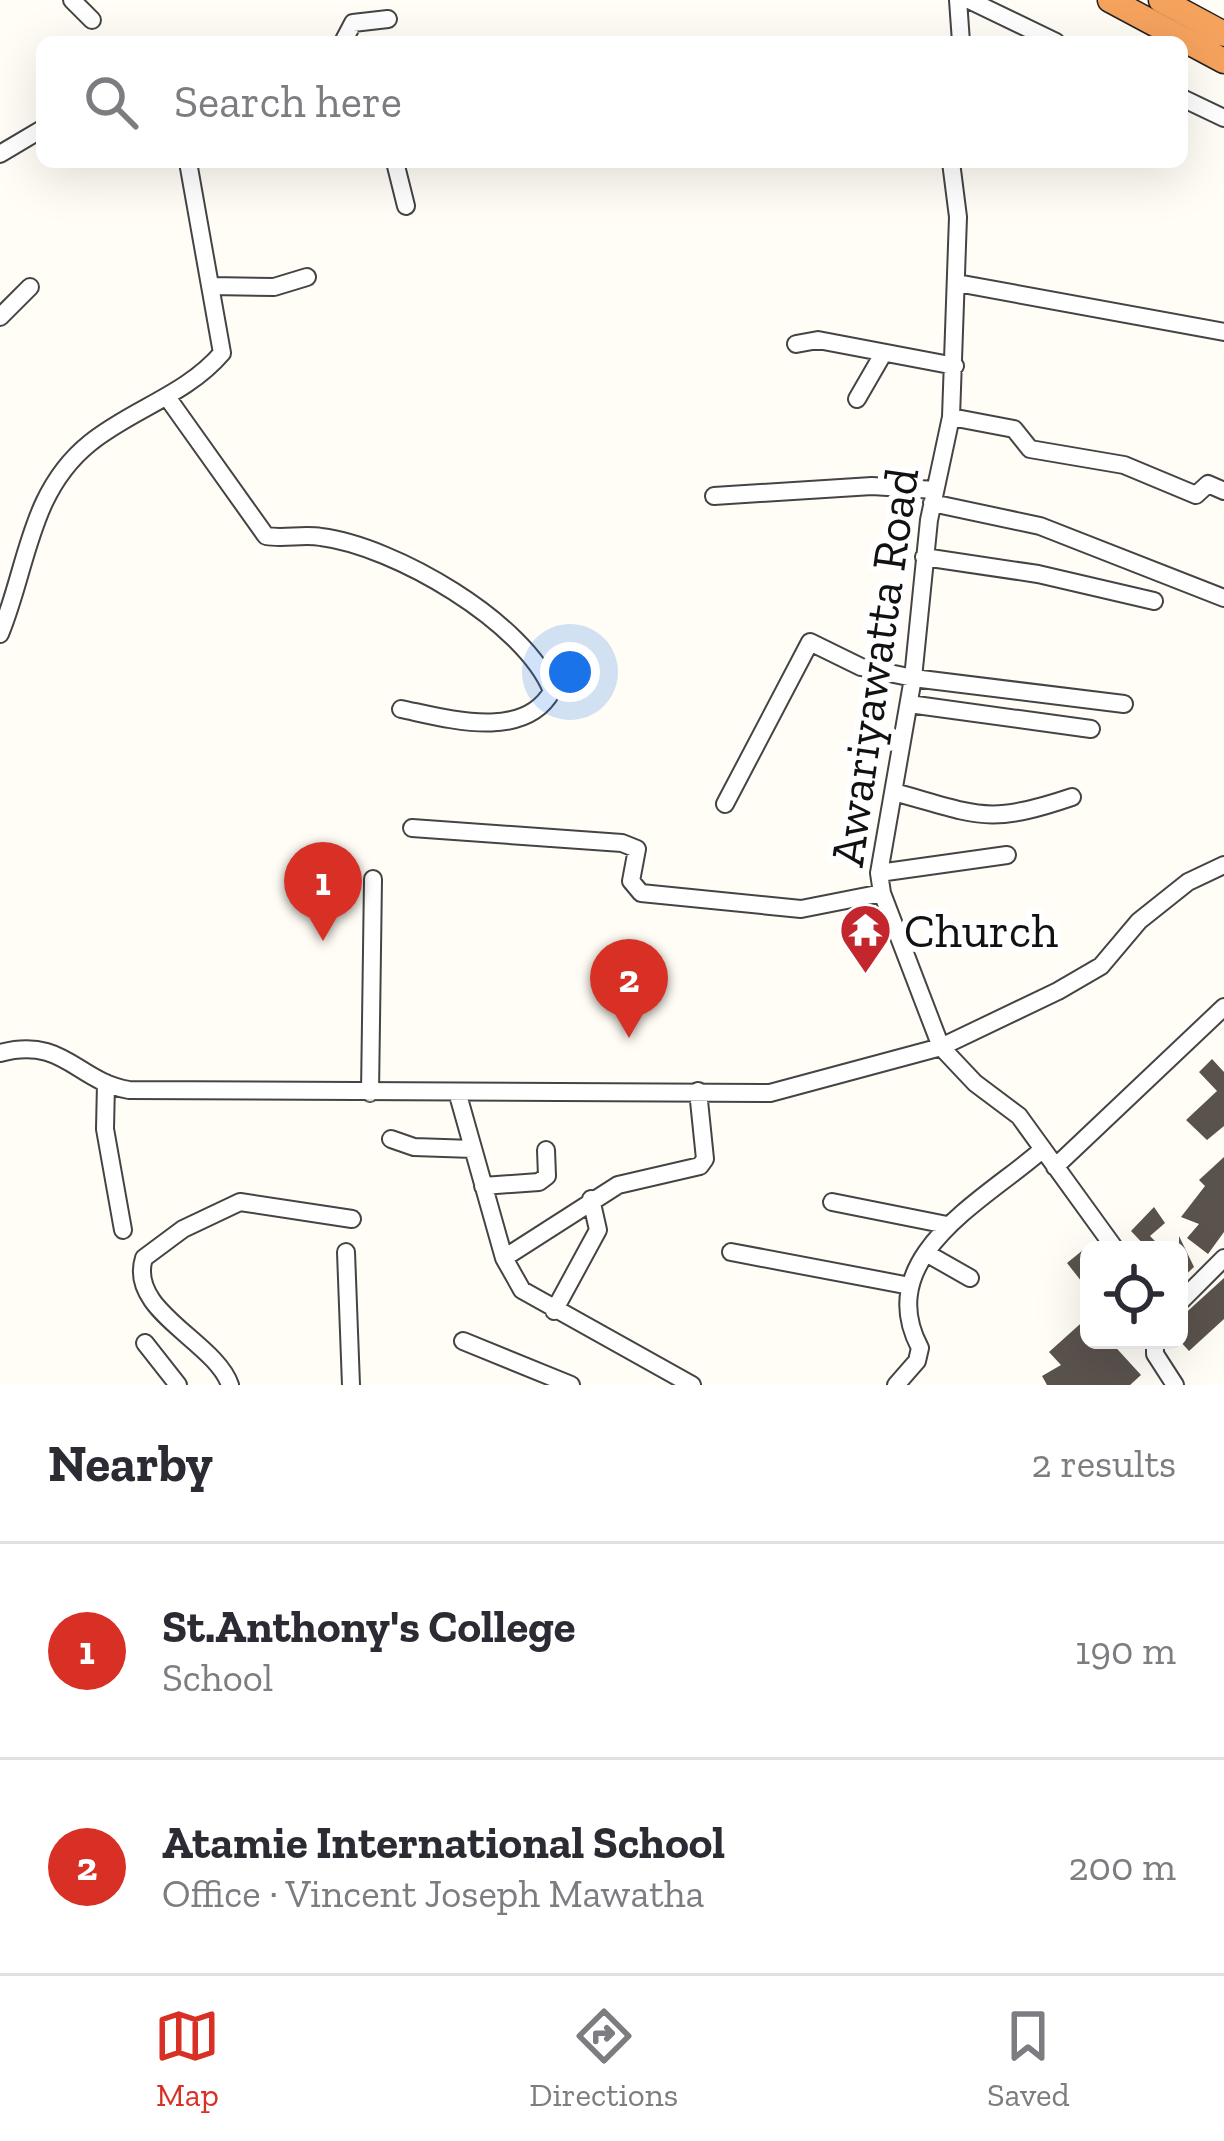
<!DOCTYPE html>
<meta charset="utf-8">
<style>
:root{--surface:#fff;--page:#f2f2f3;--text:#2b2b33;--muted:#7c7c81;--line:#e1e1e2;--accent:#d93025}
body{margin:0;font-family:"Zilla Slab",serif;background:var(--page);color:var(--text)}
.controls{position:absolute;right:36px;bottom:36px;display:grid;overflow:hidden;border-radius:18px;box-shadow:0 12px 48px #0002}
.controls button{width:108px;height:108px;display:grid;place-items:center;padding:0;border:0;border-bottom:3px solid var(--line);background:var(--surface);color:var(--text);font:60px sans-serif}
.you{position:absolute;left:570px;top:672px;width:42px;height:42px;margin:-30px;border:9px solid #fff;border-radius:50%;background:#1a73e8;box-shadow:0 0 0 18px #1a73e833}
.badge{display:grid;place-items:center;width:78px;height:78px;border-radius:50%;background:var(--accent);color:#fff;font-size:39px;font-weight:700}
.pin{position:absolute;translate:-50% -99px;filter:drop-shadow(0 3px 6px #0008)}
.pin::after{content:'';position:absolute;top:63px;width:42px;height:36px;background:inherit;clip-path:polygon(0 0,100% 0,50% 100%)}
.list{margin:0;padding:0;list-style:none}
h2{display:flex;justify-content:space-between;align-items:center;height:156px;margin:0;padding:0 48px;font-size:51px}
h2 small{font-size:39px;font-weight:400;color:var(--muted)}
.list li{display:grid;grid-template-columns:78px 1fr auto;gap:36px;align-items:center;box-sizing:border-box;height:216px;padding:0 48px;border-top:3px solid var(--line)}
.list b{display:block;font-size:45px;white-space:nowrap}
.list p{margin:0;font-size:39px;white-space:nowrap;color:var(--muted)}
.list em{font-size:39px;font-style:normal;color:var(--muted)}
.icon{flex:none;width:66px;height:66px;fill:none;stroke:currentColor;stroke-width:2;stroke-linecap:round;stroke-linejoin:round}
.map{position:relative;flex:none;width:1224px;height:1385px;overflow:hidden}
.search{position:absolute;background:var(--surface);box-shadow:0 12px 48px #0002;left:36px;right:36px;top:36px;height:132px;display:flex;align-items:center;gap:30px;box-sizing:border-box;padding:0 42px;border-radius:18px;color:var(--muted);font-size:45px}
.sheet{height:588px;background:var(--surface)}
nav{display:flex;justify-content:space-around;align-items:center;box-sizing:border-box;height:168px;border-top:3px solid var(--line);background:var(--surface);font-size:33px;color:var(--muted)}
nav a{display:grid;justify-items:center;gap:6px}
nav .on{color:var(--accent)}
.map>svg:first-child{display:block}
.building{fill:#5a524d}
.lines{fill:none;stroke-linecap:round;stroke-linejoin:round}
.minor-casing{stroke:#444;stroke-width:20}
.highway-casing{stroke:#222;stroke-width:27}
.minor{stroke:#fff;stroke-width:16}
.highway{stroke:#f5a25d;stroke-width:24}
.labels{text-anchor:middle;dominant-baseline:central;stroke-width:12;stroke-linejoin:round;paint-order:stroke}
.street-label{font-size:48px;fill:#111;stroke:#fff}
.poi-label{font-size:48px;fill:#111;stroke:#fff;text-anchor:start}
</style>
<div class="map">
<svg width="1224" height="1385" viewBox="0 0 1224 1385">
<rect width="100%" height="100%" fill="#fffdf5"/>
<!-- building -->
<path class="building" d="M1212,1059L1224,1072V1126L1207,1140L1186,1120L1217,1091L1199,1072Z
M1224,1157V1232L1208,1254L1187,1238L1199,1224L1181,1217L1205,1186L1199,1180Z
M1154,1207L1165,1223L1150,1236L1164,1250H1149L1131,1231Z
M1179,1236L1194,1267L1179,1281Z
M1083,1250L1089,1258V1291L1067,1263Z
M1224,1278V1319L1189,1351L1179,1340V1319Z
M1089,1316V1340H1109L1141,1375L1130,1385H1047L1042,1376L1061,1365L1049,1352Z"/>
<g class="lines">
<defs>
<path id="minor" d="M72,0L92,20
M958,0L961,42
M969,0L1056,42
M343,42L353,23L388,19
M1182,98L1224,118
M0,154L42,129
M395,162L406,206
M951,162L958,217L951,417L929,520L913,678L879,873L882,893L941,1047L975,1083L1019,1116L1116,1250
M957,283L1224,332
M211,286L274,287L307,277
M0,317L30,287
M796,344L818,340L955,366
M167,397L266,536C284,539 303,534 321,537C394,546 525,622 552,691C524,742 445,718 401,709
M857,399L883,354
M951,417L1014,429L1030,449L1124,465L1196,495L1208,484L1224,491
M714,496L872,486L935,490
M932,503L1040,526L1224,598
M924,557L1038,574L1154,601
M0,634C28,566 29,492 90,443C132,409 186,395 222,353L188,162
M909,704L1091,729
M894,792C978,815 987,826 1072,797
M725,804L810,642L861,667L913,678L1124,704
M412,828L622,843L637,849L631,881L641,893L801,909L882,893
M879,873L1007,855
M0,1053C64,1036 76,1081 129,1090L770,1093L941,1047L1058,991L1101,966L1139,921L1188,882L1224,865
M106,1083L105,1129L123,1230
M370,1093L373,879
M458,1095L504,1258L522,1290L692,1385
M391,1139L414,1147L473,1149
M1055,1167L1224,1007
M483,1186L539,1182L547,1176L546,1150
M832,1202L947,1225
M346,1252L351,1385
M731,1252L910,1286
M926,1253L970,1278
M504,1258L618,1185L700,1166L705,1159L698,1091
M1179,1303L1224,1258
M554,1311L598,1230L591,1199
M1155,1340V1354L1175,1385
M463,1341L571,1385
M145,1343L178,1385
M230,1385C215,1341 127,1311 144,1258L183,1229L240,1202L352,1219
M896,1385L917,1361L920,1348C871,1256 987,1199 1043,1149"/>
<path id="highway" d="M1110,0L1224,61
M1161,0L1224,34"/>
</defs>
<!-- minor casing -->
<use href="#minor" class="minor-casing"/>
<!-- highway casing -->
<use href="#highway" class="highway-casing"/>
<!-- minor -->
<use href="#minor" class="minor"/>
<!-- highway -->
<use href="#highway" class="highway"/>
</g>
<!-- icons -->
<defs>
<symbol id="temple-pin" viewBox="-11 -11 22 30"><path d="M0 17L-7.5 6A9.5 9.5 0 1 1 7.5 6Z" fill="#c4262e" stroke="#fff"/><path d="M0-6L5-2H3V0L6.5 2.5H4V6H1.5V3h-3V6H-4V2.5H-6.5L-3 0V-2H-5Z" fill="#fff"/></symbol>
</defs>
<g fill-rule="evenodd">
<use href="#temple-pin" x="836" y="900" width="59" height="81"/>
</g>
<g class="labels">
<!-- street labels -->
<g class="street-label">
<text transform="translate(874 667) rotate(-82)">Awariyawatta Road</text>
</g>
<!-- poi labels -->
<g class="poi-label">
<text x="904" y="930">Church</text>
</g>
</g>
</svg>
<div class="controls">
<button><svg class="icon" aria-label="locate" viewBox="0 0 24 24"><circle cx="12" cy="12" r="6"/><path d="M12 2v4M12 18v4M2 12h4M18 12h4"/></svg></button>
</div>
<div class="you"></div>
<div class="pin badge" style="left:323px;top:941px">1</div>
<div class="pin badge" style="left:629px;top:1038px">2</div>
<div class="search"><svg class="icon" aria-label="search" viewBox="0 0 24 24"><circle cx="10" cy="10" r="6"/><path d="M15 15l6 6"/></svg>Search here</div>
</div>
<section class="sheet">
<h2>Nearby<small>2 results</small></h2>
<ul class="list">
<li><span class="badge">1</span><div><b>St.Anthony's College</b><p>School</p></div><em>190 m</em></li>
<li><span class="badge">2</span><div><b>Atamie International School</b><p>Office · Vincent Joseph Mawatha</p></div><em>200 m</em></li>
</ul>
</section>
<nav>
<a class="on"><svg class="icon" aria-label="map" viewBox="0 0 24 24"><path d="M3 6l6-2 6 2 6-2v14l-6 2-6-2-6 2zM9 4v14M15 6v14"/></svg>Map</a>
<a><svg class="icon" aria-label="directions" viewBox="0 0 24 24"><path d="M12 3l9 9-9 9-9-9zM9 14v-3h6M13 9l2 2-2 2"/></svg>Directions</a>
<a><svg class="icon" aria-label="saved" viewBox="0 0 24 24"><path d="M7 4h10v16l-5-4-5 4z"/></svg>Saved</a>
</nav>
